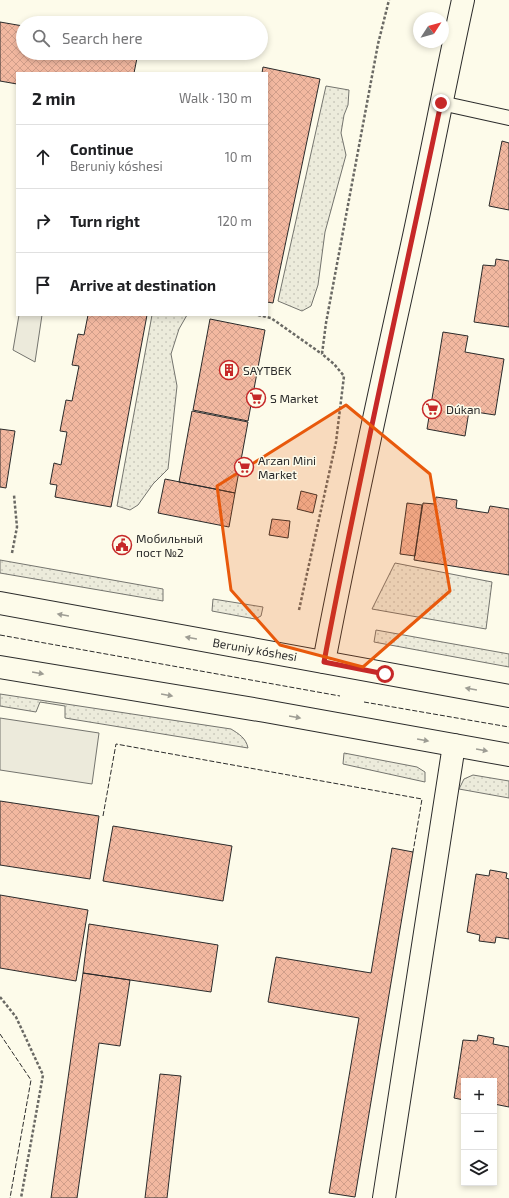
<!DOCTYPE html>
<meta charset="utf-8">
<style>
:root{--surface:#fff;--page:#f6f6f6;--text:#202124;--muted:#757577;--line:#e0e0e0}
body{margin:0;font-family:"Exo 2",sans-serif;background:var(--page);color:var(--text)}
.controls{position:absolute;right:12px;bottom:12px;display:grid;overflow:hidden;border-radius:0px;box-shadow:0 2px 6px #0003}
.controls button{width:36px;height:36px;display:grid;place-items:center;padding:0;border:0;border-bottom:1px solid var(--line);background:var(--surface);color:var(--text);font:20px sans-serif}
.compass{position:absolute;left:413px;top:12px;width:36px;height:36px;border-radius:50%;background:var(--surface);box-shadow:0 2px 6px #0003;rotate:54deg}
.stop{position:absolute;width:12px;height:12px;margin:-9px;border:3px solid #c62828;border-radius:50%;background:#fff}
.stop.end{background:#c62828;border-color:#fff;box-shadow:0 1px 4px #0008}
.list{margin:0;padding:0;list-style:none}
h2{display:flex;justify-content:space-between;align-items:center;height:52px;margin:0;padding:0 16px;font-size:17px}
h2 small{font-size:13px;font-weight:400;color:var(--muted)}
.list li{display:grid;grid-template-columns:26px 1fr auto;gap:12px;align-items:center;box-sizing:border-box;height:64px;padding:0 16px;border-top:1px solid var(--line)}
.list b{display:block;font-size:15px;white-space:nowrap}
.list p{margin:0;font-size:13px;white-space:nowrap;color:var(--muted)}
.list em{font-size:13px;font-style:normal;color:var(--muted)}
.icon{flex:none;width:22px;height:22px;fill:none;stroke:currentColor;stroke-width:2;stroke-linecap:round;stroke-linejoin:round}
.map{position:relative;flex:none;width:509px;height:1198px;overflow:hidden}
.search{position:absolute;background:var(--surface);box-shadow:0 2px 6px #0003;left:16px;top:16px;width:252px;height:44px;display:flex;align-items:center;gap:10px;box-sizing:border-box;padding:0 14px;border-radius:22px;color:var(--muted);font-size:15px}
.panel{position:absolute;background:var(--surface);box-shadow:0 2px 6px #0003;left:16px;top:72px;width:252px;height:244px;border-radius:0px}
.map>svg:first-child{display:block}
.grass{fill:url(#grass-dots);stroke:#74746e}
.parking{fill:#eceadb;stroke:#74746e}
.building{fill:url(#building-cross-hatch);stroke:#2b2b2b}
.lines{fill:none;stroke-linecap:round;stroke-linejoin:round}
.lane-casing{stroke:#2b2b2b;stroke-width:16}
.street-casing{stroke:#2b2b2b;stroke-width:24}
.secondary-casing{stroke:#2b2b2b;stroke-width:24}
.path{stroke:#6a6964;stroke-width:2.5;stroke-dasharray:3 2;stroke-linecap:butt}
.lane{stroke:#fdfbea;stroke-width:14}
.street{stroke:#fdfbea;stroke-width:22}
.secondary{stroke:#fdfbea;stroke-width:22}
.fence{stroke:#2b2b2b;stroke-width:1;stroke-dasharray:5 2;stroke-linecap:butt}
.oneway{fill:#9e9d94}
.route{stroke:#c62828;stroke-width:5}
.marked{fill:#e8590c;fill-opacity:0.2;stroke:#e8590c;stroke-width:3;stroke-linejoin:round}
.labels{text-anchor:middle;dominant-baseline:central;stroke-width:3;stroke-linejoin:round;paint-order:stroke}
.poi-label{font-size:12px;fill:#2b2b2b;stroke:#fdfbea;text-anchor:start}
.street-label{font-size:12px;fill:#2b2b2b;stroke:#fdfbea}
</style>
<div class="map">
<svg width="509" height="1198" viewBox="0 0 509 1198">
<defs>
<pattern id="grass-dots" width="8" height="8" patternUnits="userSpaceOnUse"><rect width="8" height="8" fill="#ecebdb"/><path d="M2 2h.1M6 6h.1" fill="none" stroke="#cbcabc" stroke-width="1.8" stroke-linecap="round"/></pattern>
<pattern id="building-cross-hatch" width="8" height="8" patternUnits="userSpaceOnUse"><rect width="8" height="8" fill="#f2b8a0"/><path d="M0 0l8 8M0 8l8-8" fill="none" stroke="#d09e8a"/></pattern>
</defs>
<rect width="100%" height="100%" fill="#fdfbea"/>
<!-- grass -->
<path class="grass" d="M326,86L349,90L348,105L344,115L341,133L346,155L325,232L318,285L311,306L302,311L278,301Z
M152,315H187L179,329L171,354L177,386L168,469L153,484L138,505L130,510L117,506Z
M0,560L163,589V601L0,573Z
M395,563L492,582L486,629L372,609Z
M213,599L263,607L261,616L255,619L212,611Z
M376,630L509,654V667L374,642Z
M0,694L231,729C239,734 246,738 248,748L65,718V706L40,702L36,712L0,706Z
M344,753L417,767L425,772V782L343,764Z
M473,775L509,781V798L459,789L464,779Z"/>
<!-- parking -->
<path class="parking" d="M19,315H42L35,362L13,350Z
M0,718L99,733L92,784L0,770Z"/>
<!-- building -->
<path class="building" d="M0,22L23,26V53H138L134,73H17V84L0,81Z
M263,67L320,79L273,303L267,302V73H262Z
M502,141L509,143V210L489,206Z
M496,259L509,261V327L474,322L483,265L495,266Z
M88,315H147L111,507L55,497L57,485L50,484L54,463L61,465L67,432L60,431L66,400L72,401L79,366L72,365L78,334L84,335Z
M210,319L265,330L248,421L193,410Z
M443,332L468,336L465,352L504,359L495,415L469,411L465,436L427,429Z
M192,411L248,422L235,493L179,482Z
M0,429L15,431L6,488L0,487Z
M165,479L235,493L229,527L158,513Z
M301,491L317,495L313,513L297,509Z
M436,497L457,500L456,508L488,513L490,506L509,509V575L414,560L423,503L435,504Z
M407,503L422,505L415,556L400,554Z
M272,519L290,521L288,538L269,535Z
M0,801L99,816L90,879L0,865Z
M113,826L232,846L223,901L103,881Z
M392,848L413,852L355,1197L329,1193L359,1018L268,1002L276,957L371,973Z
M490,870L507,873L506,878L509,879V939L496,937L495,943L479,941L480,935L467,932L476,874L489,876Z
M0,895L88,910L76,981L0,968Z
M89,924L218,945L211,992L83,973Z
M83,973L130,980L120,1046L99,1043L77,1198H51Z
M478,1035L494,1038L493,1044L509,1047V1107L494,1104V1081H464V1100L454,1098L463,1040L477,1041Z
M160,1074L181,1076L167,1198H145Z"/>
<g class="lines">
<defs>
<path id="lane" d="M441,103L509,118"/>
<path id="street" d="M324,662C351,519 383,378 414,236C431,157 446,78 463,0
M384,1198L454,745"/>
<path id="secondary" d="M0,603L509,696
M0,667L265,711L509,755"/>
</defs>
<!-- lane casing -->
<use href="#lane" class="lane-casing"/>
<!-- street casing -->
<use href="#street" class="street-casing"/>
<!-- secondary casing -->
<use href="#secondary" class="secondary-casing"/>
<!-- path -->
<path class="path" d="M258,315L271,318L322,354
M12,553L17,527L14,495
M299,610L336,442L344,376L334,364L322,354L326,323L378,44L389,0
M0,997L16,1017L43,1075L21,1198"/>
<!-- lane -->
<use href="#lane" class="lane"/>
<!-- street -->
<use href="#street" class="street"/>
<!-- secondary -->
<use href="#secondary" class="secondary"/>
<!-- fence -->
<path class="fence" d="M0,635L340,696
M364,702L509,727
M103,816L116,744L422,799L413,852
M0,1034L31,1080L10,1198"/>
</g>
<!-- one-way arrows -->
<defs><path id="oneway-solid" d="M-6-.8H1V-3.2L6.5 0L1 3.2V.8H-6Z"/></defs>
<g class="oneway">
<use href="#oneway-solid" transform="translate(63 615) rotate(-170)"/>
<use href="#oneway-solid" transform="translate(191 638) rotate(-170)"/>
<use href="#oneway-solid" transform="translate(38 673) rotate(10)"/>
<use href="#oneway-solid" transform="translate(471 689) rotate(-170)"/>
<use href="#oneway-solid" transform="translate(167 695) rotate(10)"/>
<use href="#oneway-solid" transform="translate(295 717) rotate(10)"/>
<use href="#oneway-solid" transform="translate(423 740) rotate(10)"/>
<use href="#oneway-solid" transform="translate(482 750) rotate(10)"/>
</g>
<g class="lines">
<!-- route -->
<path class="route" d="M385,674L324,662C359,475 402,289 441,103"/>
</g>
<!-- marked area -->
<path class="marked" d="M346,405L430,474L450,591L363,667L280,645L231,590L217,486Z"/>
<!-- icons -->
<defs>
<symbol id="building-ring" viewBox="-11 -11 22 22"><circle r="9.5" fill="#fdfbea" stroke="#c62828" stroke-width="1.5"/><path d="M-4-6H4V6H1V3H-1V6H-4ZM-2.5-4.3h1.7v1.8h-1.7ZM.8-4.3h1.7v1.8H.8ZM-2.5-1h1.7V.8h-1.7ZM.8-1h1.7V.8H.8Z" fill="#c62828"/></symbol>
<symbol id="supermarket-ring" viewBox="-11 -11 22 22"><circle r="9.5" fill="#fdfbea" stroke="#c62828" stroke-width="1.5"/><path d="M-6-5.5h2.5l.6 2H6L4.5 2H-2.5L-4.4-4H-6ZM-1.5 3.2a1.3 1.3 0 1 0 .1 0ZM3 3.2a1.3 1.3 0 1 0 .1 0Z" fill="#c62828"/></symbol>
<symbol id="civic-ring" viewBox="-11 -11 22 22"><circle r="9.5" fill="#fdfbea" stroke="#c62828" stroke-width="1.5"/><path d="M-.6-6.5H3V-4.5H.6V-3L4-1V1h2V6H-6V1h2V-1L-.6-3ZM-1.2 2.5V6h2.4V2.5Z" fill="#c62828"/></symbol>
</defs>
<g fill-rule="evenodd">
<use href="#building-ring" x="218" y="359" width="22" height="22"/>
<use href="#supermarket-ring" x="245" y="387" width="22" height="22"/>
<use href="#supermarket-ring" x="421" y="398" width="22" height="22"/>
<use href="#supermarket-ring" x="233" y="456" width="22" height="22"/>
<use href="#civic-ring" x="111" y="534" width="22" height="22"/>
</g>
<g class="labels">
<!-- poi labels -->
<g class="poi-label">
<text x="243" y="370">SAYTBEK</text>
<text x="270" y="398">S Market</text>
<text x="446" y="409">Dúkan</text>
<text x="258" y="460">Arzan Mini<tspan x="258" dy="14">Market</tspan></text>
<text x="136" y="538">Мобильный<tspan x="136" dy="14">пост №2</tspan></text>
</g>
<!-- street labels -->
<g class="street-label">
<text transform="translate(255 649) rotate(10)">Beruniy kóshesi</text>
</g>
</g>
</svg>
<div class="controls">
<button>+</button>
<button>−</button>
<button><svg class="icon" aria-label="layers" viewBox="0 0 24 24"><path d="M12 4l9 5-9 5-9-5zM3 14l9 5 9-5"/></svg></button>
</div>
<svg class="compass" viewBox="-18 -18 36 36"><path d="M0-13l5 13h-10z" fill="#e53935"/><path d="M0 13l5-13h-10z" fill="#757577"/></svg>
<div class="stop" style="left:385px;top:674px"></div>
<div class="stop end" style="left:441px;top:103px"></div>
<div class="search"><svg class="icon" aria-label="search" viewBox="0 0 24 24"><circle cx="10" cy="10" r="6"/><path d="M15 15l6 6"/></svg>Search here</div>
<section class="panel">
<h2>2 min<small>Walk · 130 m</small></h2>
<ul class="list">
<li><svg class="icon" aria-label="ahead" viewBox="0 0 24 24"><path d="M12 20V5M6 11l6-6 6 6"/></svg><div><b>Continue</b><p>Beruniy kóshesi</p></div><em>10 m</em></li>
<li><svg class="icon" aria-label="right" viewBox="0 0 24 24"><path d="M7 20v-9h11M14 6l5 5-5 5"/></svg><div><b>Turn right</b></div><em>120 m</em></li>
<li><svg class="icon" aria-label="arrive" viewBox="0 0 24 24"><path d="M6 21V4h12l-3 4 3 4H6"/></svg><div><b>Arrive at destination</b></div></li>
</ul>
</section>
</div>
